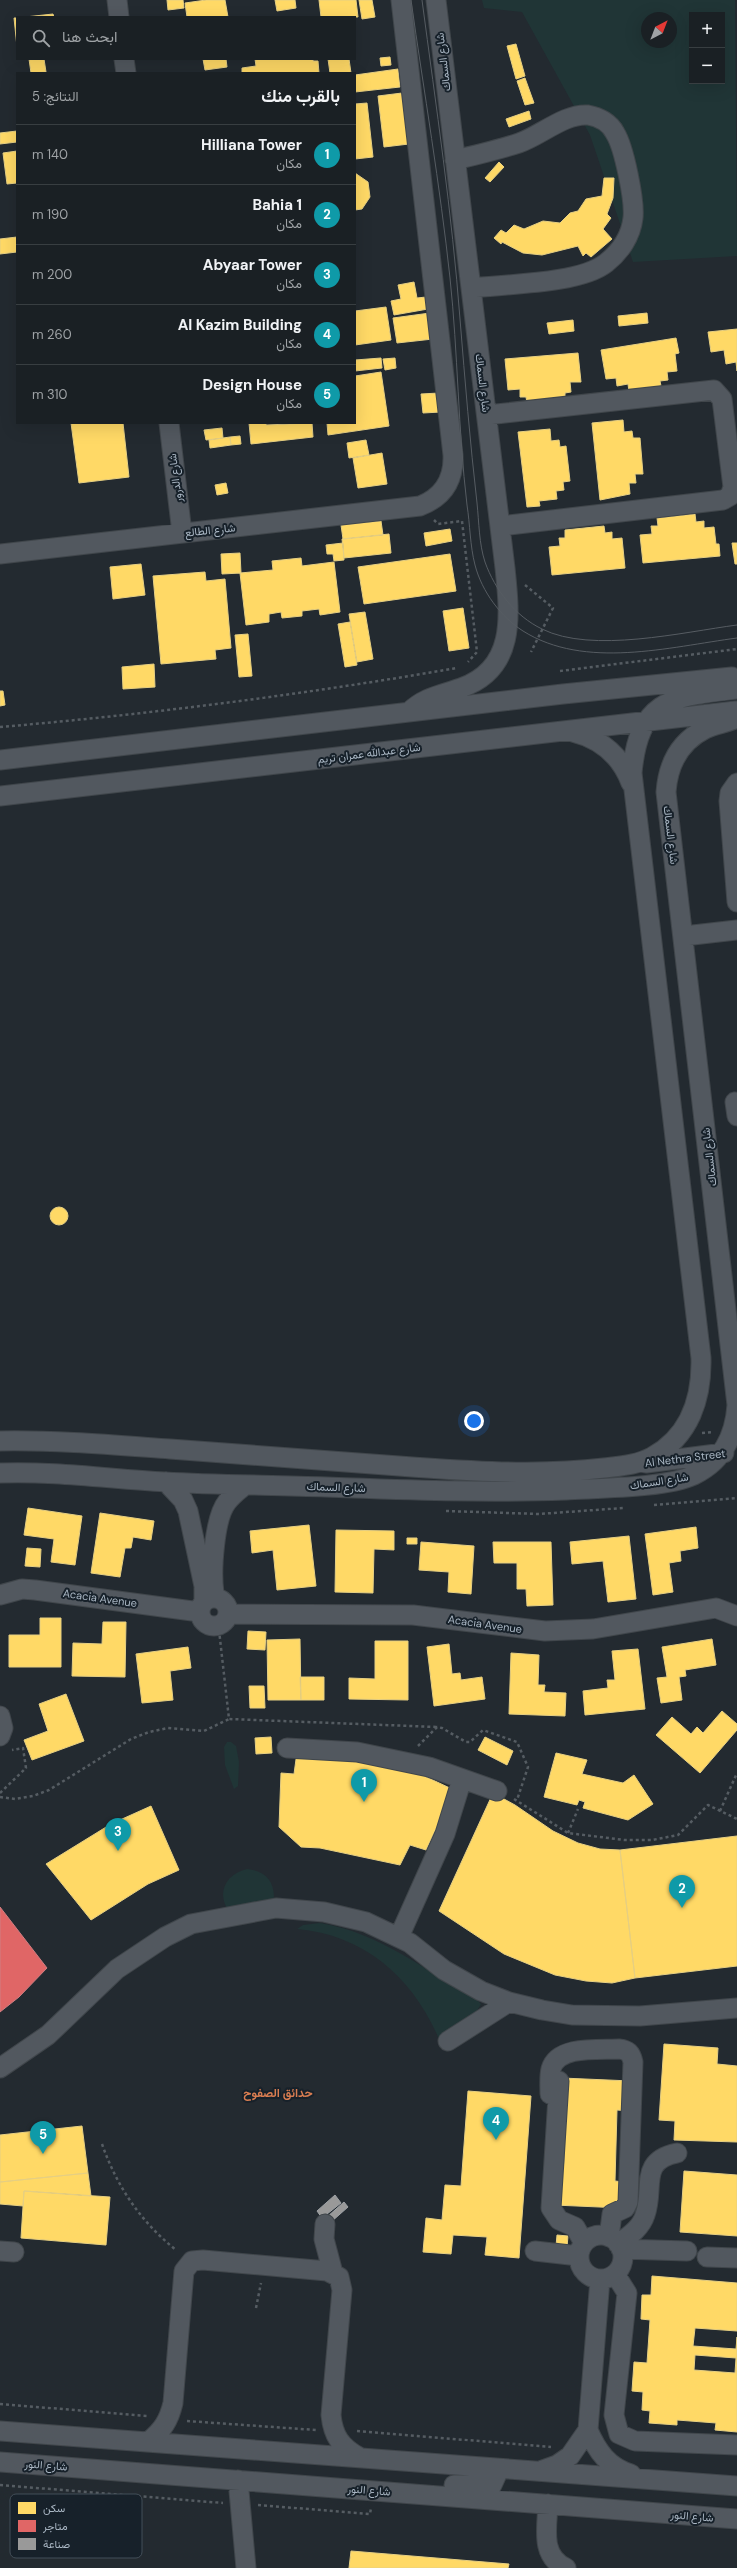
<!DOCTYPE html>
<html lang="ar">
<meta charset="utf-8">
<style>
:root{--surface:#1a2024;--page:#23282c;--text:#f1f3f6;--muted:#9fa3a6;--line:#383e41;--accent:#bca0f2}
body{margin:0;font-family:"DM Sans",Vazirmatn,sans-serif;background:var(--page);color:var(--text);direction:rtl}
.controls{position:absolute;right:12px;top:12px;display:grid;overflow:hidden;border-radius:0px;box-shadow:0 4px 16px #0002}
.controls button{width:36px;height:36px;display:grid;place-items:center;padding:0;border:0;border-bottom:1px solid var(--line);background:var(--surface);color:var(--text);font:20px sans-serif}
.compass{position:absolute;left:641px;top:12px;width:36px;height:36px;border-radius:50%;background:var(--surface);box-shadow:0 4px 16px #0002;rotate:42deg}
.you{position:absolute;left:474px;top:1421px;width:14px;height:14px;margin:-10px;border:3px solid #fff;border-radius:50%;background:#1a73e8;box-shadow:0 0 0 6px #1a73e833}
.badge{display:grid;place-items:center;width:26px;height:26px;border-radius:50%;background:var(--accent);color:#fff;font-size:13px;font-weight:700}
.pin{position:absolute;translate:-50% -33px;filter:drop-shadow(0 1px 2px #0008)}
.pin::after{content:'';position:absolute;top:21px;width:14px;height:12px;background:inherit;clip-path:polygon(0 0,100% 0,50% 100%)}
.list{margin:0;padding:0;list-style:none}
h2{display:flex;justify-content:space-between;align-items:center;height:52px;margin:0;padding:0 16px;font-size:17px}
h2 small{font-size:13px;font-weight:400;color:var(--muted)}
.list li{display:grid;grid-template-columns:26px 1fr auto;gap:12px;align-items:center;box-sizing:border-box;height:60px;padding:0 16px;border-top:1px solid var(--line)}
.list b{display:block;font-size:15px;white-space:nowrap}
.list p{margin:0;font-size:13px;white-space:nowrap;color:var(--muted)}
.list em{font-size:13px;font-style:normal;color:var(--muted)}
.icon{flex:none;width:22px;height:22px;fill:none;stroke:currentColor;stroke-width:2;stroke-linecap:round;stroke-linejoin:round}
.map{position:relative;flex:none;width:737px;height:2568px;overflow:hidden;direction:ltr}
.search{position:absolute;background:var(--surface);box-shadow:0 4px 16px #0002;left:16px;top:16px;width:340px;height:44px;display:flex;align-items:center;gap:10px;box-sizing:border-box;padding:0 14px;border-radius:0px;color:var(--muted);font-size:15px}
.panel{position:absolute;background:var(--surface);box-shadow:0 4px 16px #0002;left:16px;top:72px;width:340px;height:352px;border-radius:0px;direction:rtl}
.map>svg:first-child{display:block}
.green{fill:#203536;fill-rule:evenodd}
.homes{fill:#ffd966;stroke:#e6cf82;fill-rule:evenodd}
.shops{fill:#e06666;stroke:#d07e82}
.industry{fill:#999;stroke:#9ea2a6}
.lines{fill:none;stroke-linecap:round;stroke-linejoin:round}
.minor-casing{stroke:#40464b;stroke-width:21}
.path{stroke:#555c62;stroke-width:2.5;stroke-dasharray:3 3;stroke-linecap:butt}
.minor{stroke:#52585f;stroke-width:19}
.tram{stroke:#565c62;stroke-width:1}
.labels{text-anchor:middle;dominant-baseline:central;stroke-width:4;stroke-linejoin:round;paint-order:stroke}
.street-label{font-size:11px;fill:#aab7c4;stroke:#17212a}
.neighbourhood-label{font-size:12px;font-weight:bold;fill:#d87d51;stroke:#17212a}
.key{fill:#17212a;stroke:#434e58;stroke-width:1}
.key-label{font-size:11px;fill:#aab7c4}
</style>
<div class="map">
<svg width="737" height="2568" viewBox="0 0 737 2568">
<rect width="100%" height="100%" fill="#232a30"/>
<!-- green -->
<path class="green" d="M482,0H735L737,256L633,262L590,135L522,12L484,8ZM692,15H722V81H692ZM647,18H671V42H647Z
M227,1742H231L236,1746L239,1762L238,1786L234,1789L225,1765L224,1747Z
M247,1869C267,1871 277,1884 273,1904L231,1914C216,1896 223,1875 247,1869Z
M320,1923C381,1933 426,1971 478,2001L481,2004C473,2020 454,2030 439,2039C413,1978 365,1935 297,1929L303,1925Z"/>
<!-- homes -->
<path class="homes" d="M167,0H183L184,8L168,10Z
M206,0H225L228,17H187L185,3Z
M275,0H295L296,8L277,11Z
M319,0H356L358,17H321Z
M359,0H372L375,17L362,19Z
M53,14L54,17H25Z
M14,18H17V47Z
M516,44L525,76L516,79L507,46Z
M390,57L391,65L381,66L380,58Z
M29,59H44L46,72L31,73Z
M203,59H226L227,67L205,70Z
M255,59H313V61H318L319,73H242V68L256,66Z
M328,59H349L351,73H330Z
M398,69L400,87L355,92V75Z
M525,78L534,103L525,105L517,81Z
M402,93L409,144L384,147L378,96Z
M367,103L373,157L355,159V104Z
M529,111L531,119L509,127L506,119Z
M17,131V142L0,144V133Z
M17,151V183L7,184L3,153Z
M499,162L504,167L490,182L485,178Z
M355,173L368,182L370,197L362,209L355,210Z
M604,178H614L613,198L607,214L611,218L603,229L612,239L591,257L586,253L583,256L578,246L542,255L523,253L502,242L501,244L494,238L501,230L506,233L514,225L524,229L543,221L560,223L570,213L578,211L586,199L602,196Z
M17,237V252L0,254V239Z
M414,282L417,298L426,297L428,309L394,315L391,301L401,299L398,285Z
M386,307L391,340L355,345V311Z
M430,313L433,339L397,343L393,318Z
M647,313L648,323L619,326L618,316Z
M573,320L574,331L549,334L547,323Z
M737,329V371L736,362L726,364L724,350L711,352L708,332Z
M676,338L679,353L675,354L677,371L667,372L668,380L660,381L661,386L629,392L628,384L617,386L616,378L606,379L601,350Z
M578,353L581,382H570L571,392L565,393V400L527,403L526,397H520V389L508,390L505,359Z
M381,358L382,368L355,371V360Z
M395,358L396,368L385,370L383,359Z
M381,372L389,426L328,435L327,423H355V376Z
M439,393L441,412L423,413L421,394Z
M623,420L624,432L632,431L633,438H640L643,474H635L636,483H629L630,494L600,500L592,423Z
M71,423H123L129,477L79,483Z
M249,423H266V425L312,423L313,437L251,444Z
M222,428L223,438L206,440L204,430Z
M550,429L551,441L559,440L560,447L566,446L570,481L563,482L564,490L556,491L557,499L539,501L540,506L527,507L518,432Z
M240,436L241,444L231,445L230,437Z
M230,437L231,445L210,448L209,440Z
M366,440L369,455L349,458L347,443Z
M382,453L387,484L358,488L353,458Z
M226,483L228,493L217,495L215,485Z
M695,514L696,522L704,521V528L714,527L716,544H719L720,556L643,563L640,535L652,534L651,526H658L657,518Z
M381,521L383,535L343,539L341,525Z
M604,526L605,533L612,532V539L622,538L625,568L552,575L549,547L560,546L559,538H565V530Z
M450,529L452,541L426,546L424,533Z
M389,534L391,553L344,558L342,539Z
M343,543L344,560L334,561L333,554H327L326,545Z
M732,543H737V564H735Z
M240,553L241,573L222,574L221,554Z
M450,554L456,591L364,604L358,567Z
M301,558L302,566L334,562L340,612L320,615L319,609L302,611V616L282,618L281,612L269,614V622L246,625L240,573L273,570L272,561Z
M141,564L145,595L113,599L110,567Z
M205,572L206,581L225,579L231,648L215,650L216,659L161,664L153,576Z
M463,608L469,648L449,651L443,611Z
M365,612L373,659L357,662L349,614Z
M350,622L357,665L345,667L338,624Z
M248,634L252,676L239,677L235,635Z
M154,664L155,687L123,689L122,667Z
M0,691H3L5,705L0,706Z
M50 1216a9 9 0 1 1 18 0a9 9 0 1 1-18 0Z
M28,1508L82,1516L75,1565L51,1562L54,1539L24,1535Z
M100,1513L154,1521L151,1540L133,1537L131,1548H125L120,1577L91,1573Z
M309,1525L316,1586L277,1590L273,1550L252,1553L250,1531Z
M696,1527L698,1548L680,1551L681,1561L669,1563L673,1592L653,1595L645,1534Z
M336,1530L394,1531V1550L374,1549L373,1593L335,1592Z
M629,1536L636,1599L608,1602L603,1561L572,1564L570,1542Z
M407,1538H417V1544H407Z
M421,1542L474,1546L471,1594L448,1592L449,1572L419,1570Z
M493,1542H551L553,1605L527,1606L526,1589H517V1563H494Z
M27,1548L41,1549L40,1567L25,1566Z
M40,1618H61V1667H9V1635H40Z
M103,1622H126L125,1677L72,1676L73,1643L102,1644Z
M248,1631L266,1632L265,1650L247,1649Z
M300,1639L301,1700H268L267,1640Z
M712,1639L716,1665L685,1670L686,1676L679,1677L682,1700L661,1703L657,1678L667,1677L662,1647Z
M375,1641H408V1700L349,1699V1678L375,1679Z
M449,1644L452,1674L460,1673L461,1680L482,1677L485,1699L434,1706L427,1647Z
M188,1647L191,1668L170,1671L173,1700L142,1703L136,1654Z
M638,1649L645,1709L585,1715L583,1691L608,1688L607,1680H615L612,1651Z
M511,1653L539,1655L538,1685H545L544,1692L566,1693L565,1716L509,1714Z
M300,1677H324V1700H301Z
M249,1686H264L265,1708H250Z
M66,1694L84,1741L32,1760L24,1740L48,1731L39,1704Z
M722,1711L737,1724V1730L700,1773L656,1735L672,1717L691,1734L697,1727L703,1733Z
M271,1737L272,1753L256,1754L255,1738Z
M485,1737L513,1751L507,1765L478,1750Z
M297,1752L335,1755L418,1773L454,1790L426,1850L410,1845L400,1865L320,1848L301,1847L279,1827L281,1773L294,1774Z
M556,1753L587,1760L582,1774L623,1783L634,1775L653,1804L628,1820L583,1808L585,1802L579,1800L577,1805L544,1797Z
M493,1793L515,1805L553,1831L578,1843L600,1849L620,1850L635,1978L612,1983L586,1981L555,1975L504,1954L439,1911Z
M151,1806L179,1870L148,1884L91,1920L46,1864L111,1824Z
M737,1836V1966L635,1978L620,1850Z
M664,2044L718,2048L717,2064L737,2066V2142L674,2140L675,2121L659,2120Z
M562,2078L631,2081L630,2111L617,2110L615,2181L624,2182L622,2208L554,2205L555,2164H564L566,2106Z
M468,2091L531,2096L519,2258L485,2255L487,2237L453,2235L451,2254L423,2252L426,2218L442,2220L445,2185L461,2186Z
M82,2126L88,2173L0,2182V2135Z
M684,2171L737,2175V2236L680,2232Z
M88,2173L91,2196L24,2191L23,2206L0,2204V2182Z
M24,2191L110,2197L106,2245L21,2238Z
M557,2235L568,2236L567,2247L556,2246Z
M652,2276L737,2283V2331L695,2328L693,2346L736,2349L737,2337V2432L715,2430L716,2423L677,2420V2425L649,2423L650,2411L642,2410L643,2392L632,2391L634,2362L647,2363L650,2320L641,2319L642,2295H651ZM695,2355L736,2358L735,2373L694,2370Z
M351,2551L509,2564L508,2568H349Z"/>
<!-- shops -->
<path class="shops" d="M0,1907L47,1968L19,1997L0,2012Z"/>
<!-- industry -->
<path class="industry" d="M335,2195L341,2203L322,2218L317,2211Z
M344,2202L348,2207L331,2222L327,2217Z"/>
<g class="lines">
<defs>
<path id="minor" d="M117,0L119,17
M124,59L126,73
M455,160C476,155 498,150 519,143C540,136 565,113 588,115C599,117 610,123 615,133C624,147 635,201 633,218C631,236 620,252 606,263C580,284 505,284 471,288
M487,415L714,390L722,399L733,487L730,496L723,500L500,526
M169,423L182,533
M0,554L420,506C443,497 454,480 453,455L401,0
M409,712C424,697 441,695 461,688C516,669 510,616 505,568L436,0
M573,732C601,739 621,756 631,783
M0,760L563,694L732,677
M737,783L730,793L729,801L737,902
M0,796L736,711
M684,936L737,930
M735,1102L737,1116
M0,1441C57,1440 114,1445 170,1449C246,1455 322,1461 399,1466C467,1471 536,1476 604,1468C620,1466 637,1465 652,1457C690,1436 702,1398 701,1358L632,773C639,697 673,697 737,689
M646,1463L724,1453
M0,1473C55,1471 110,1479 165,1482C218,1485 272,1485 326,1487C406,1490 486,1493 566,1490C598,1488 667,1488 694,1475C723,1461 735,1435 737,1405L666,792C668,765 679,742 705,729C715,724 727,723 737,718
M166,1482L183,1500L188,1511L204,1586V1602
M214,1593C211,1572 214,1518 227,1502C232,1495 239,1490 245,1485
M0,1595L22,1589L35,1590L200,1612
M200 1612a14 14 0 1 1 28 0a14 14 0 1 1-28 0Z
M228,1614L413,1615L545,1631L593,1629L716,1608L737,1616
M0,1716L3,1728L0,1736
M287,1748L357,1752L429,1767L497,1791
M399,1937L445,1834L462,1779
M448,2041L509,2002
M0,2068L48,2035L117,1969L165,1937L191,1924L276,1908L324,1912L366,1922L410,1943L444,1970L481,1991L509,2002L542,2010L572,2015L640,2016L737,2008
M559,2081L551,2208L559,2220L575,2227L584,2243
M550,2094C550,2086 549,2077 551,2069C558,2045 599,2050 619,2049C628,2050 631,2053 633,2062L628,2202L625,2208L612,2214L609,2237
M325,2224L324,2239L333,2273
M579 2257a22 22 0 1 1 44 0a22 22 0 1 1-44 0Z
M618,2244C629,2236 641,2228 645,2215C655,2188 638,2161 677,2153
M621,2249L687,2251
M0,2251L14,2252
M535,2251L579,2256
M707,2257L737,2258
M615,2274L627,2293L614,2415L619,2434L635,2441L737,2445
M588,2430C597,2451 608,2467 631,2474
M0,2431L737,2486
M148,2442C163,2430 169,2420 173,2403L184,2271L192,2261L203,2260L327,2271L339,2277L342,2290L331,2415C333,2436 341,2447 359,2457
M0,2462L737,2519
M543,2470L557,2465L570,2456L588,2430L600,2279
M238,2480L246,2568
M454,2485H492L497,2474L495,2468
M548,2504C547,2528 540,2556 566,2568"/>
</defs>
<!-- minor casing -->
<use href="#minor" class="minor-casing"/>
<!-- path -->
<path class="path" d="M434,520L438,524L462,521L477,652L468,662
M525,585L553,608L531,652
M560,671L737,649
M0,727C153,714 306,694 457,668
M702,1433L713,1432
M654,1505L737,1498
M446,1511L539,1514L623,1508
M219,1630L229,1719L437,1727
M418,1746L437,1727L442,1728L466,1742H470L483,1730L517,1742L528,1767L517,1800
M0,1793L26,1768L23,1748L12,1750
M0,1797L15,1799L33,1796L49,1790L131,1739L149,1732L168,1728L204,1731L229,1719
M514,1799L568,1833L624,1840H652L678,1835L708,1805L737,1819
M720,1811L737,1773
M568,1833L578,1809
M102,2144C117,2187 141,2222 176,2250
M256,2308L261,2283
M0,2404L148,2416
M187,2421L316,2430
M357,2431L551,2447
M0,2485L223,2503
M258,2505L370,2514L371,2508"/>
<!-- minor -->
<use href="#minor" class="minor"/>
<!-- tram -->
<path class="tram" d="M411,0C424,92 440,185 450,278C458,353 458,429 467,505C470,524 470,546 475,565C482,592 501,617 523,631C585,670 669,647 737,638
M422,0C436,106 452,213 460,319C465,381 470,442 477,503C479,522 479,544 485,562C495,590 515,616 542,629C592,654 683,632 737,625"/>
</g>
<g class="labels">
<!-- street labels -->
<g class="street-label">
<text transform="translate(443 62) rotate(-97)">شارع السماك</text>
<text transform="translate(483 383) rotate(83)">شارع السماك</text>
<text transform="translate(175 478) rotate(-97)">شارع الدرور</text>
<text transform="translate(210 530) rotate(-6)">شارع الطالع</text>
<text transform="translate(369 753) rotate(-7)">شارع عبدالله عمران تريم</text>
<text transform="translate(671 835) rotate(83)">شارع السماك</text>
<text transform="translate(709 1157) rotate(-97)">شارع السماك</text>
<text transform="translate(685 1458) rotate(-7)">Al Nethra Street</text>
<text transform="translate(659 1481) rotate(-9)">شارع السماك</text>
<text transform="translate(336 1487) rotate(2)">شارع السماك</text>
<text transform="translate(100 1598) rotate(8)">Acacia Avenue</text>
<text transform="translate(485 1624) rotate(8)">Acacia Avenue</text>
<text transform="translate(46 2465) rotate(4)">شارع النور</text>
<text transform="translate(369 2490) rotate(4)">شارع النور</text>
<text transform="translate(692 2516) rotate(5)">شارع النور</text>
</g>
<!-- neighbourhood labels -->
<g class="neighbourhood-label">
<text x="278" y="2093">حدائق الصفوح</text>
</g>
</g>
<!-- legend -->
<rect x="10" y="2494" width="132" height="64" rx="6" class="key"/>
<rect x="18" y="2502" width="18" height="12" fill="#ffd966"/>
<rect x="18" y="2520" width="18" height="12" fill="#e06666"/>
<rect x="18" y="2538" width="18" height="12" fill="#999"/>
<g class="key-label">
<text x="43" y="2512">سكن</text>
<text x="43" y="2530">متاجر</text>
<text x="43" y="2548">صناعة</text>
</g>
</svg>
<div class="controls">
<button>+</button>
<button>−</button>
</div>
<svg class="compass" viewBox="-18 -18 36 36"><path d="M0-13l5 13h-10z" fill="#e53935"/><path d="M0 13l5-13h-10z" fill="#9fa3a6"/></svg>
<div class="you"></div>
<div class="pin badge" style="left:364px;top:1802px;background:#0f9aa8">1</div>
<div class="pin badge" style="left:682px;top:1908px;background:#0f9aa8">2</div>
<div class="pin badge" style="left:118px;top:1851px;background:#0f9aa8">3</div>
<div class="pin badge" style="left:496px;top:2140px;background:#0f9aa8">4</div>
<div class="pin badge" style="left:43px;top:2154px;background:#0f9aa8">5</div>
<div class="search"><svg class="icon" aria-label="search" viewBox="0 0 24 24"><circle cx="10" cy="10" r="6"/><path d="M15 15l6 6"/></svg>ابحث هنا</div>
<section class="panel">
<h2>بالقرب منك<small>النتائج: 5</small></h2>
<ul class="list">
<li><span class="badge" style="background:#0f9aa8">1</span><div><b>Hilliana Tower</b><p>مكان</p></div><em>140 m</em></li>
<li><span class="badge" style="background:#0f9aa8">2</span><div><b>Bahia 1</b><p>مكان</p></div><em>190 m</em></li>
<li><span class="badge" style="background:#0f9aa8">3</span><div><b>Abyaar Tower</b><p>مكان</p></div><em>200 m</em></li>
<li><span class="badge" style="background:#0f9aa8">4</span><div><b>Al Kazim Building</b><p>مكان</p></div><em>260 m</em></li>
<li><span class="badge" style="background:#0f9aa8">5</span><div><b>Design House</b><p>مكان</p></div><em>310 m</em></li>
</ul>
</section>
</div>
